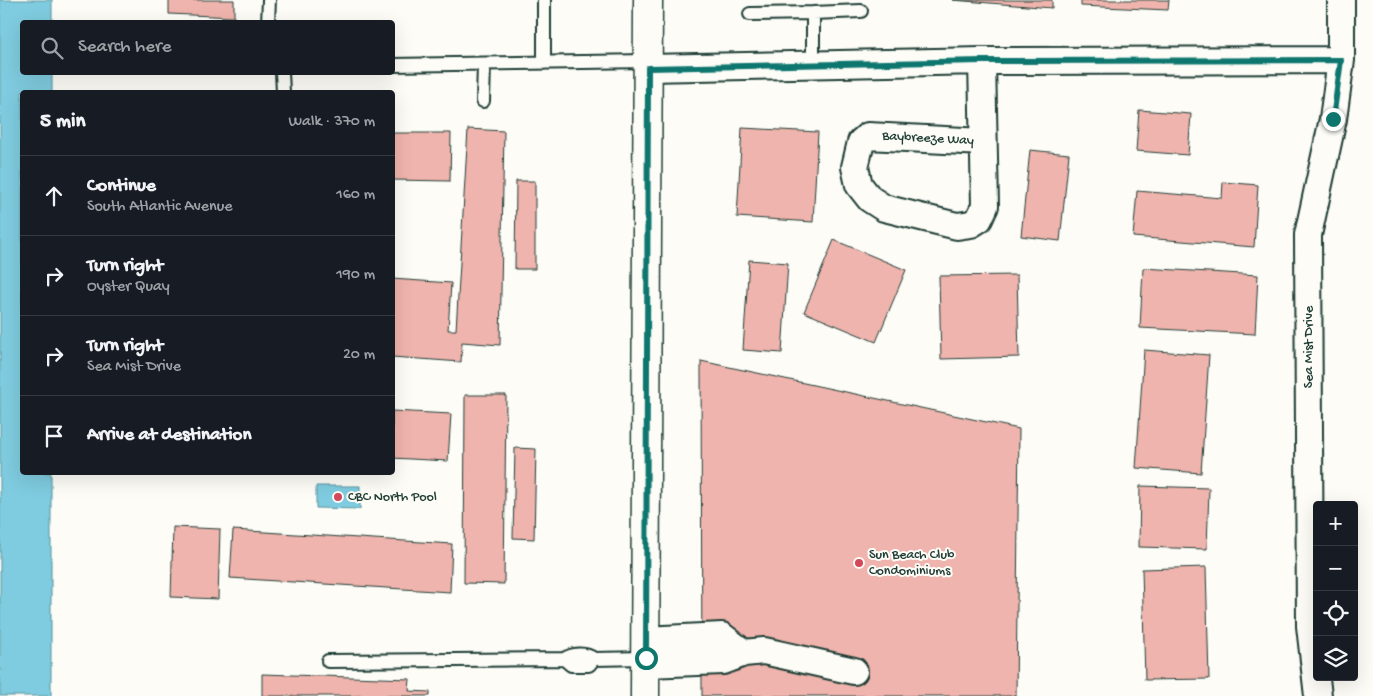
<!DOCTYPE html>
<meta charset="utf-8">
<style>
:root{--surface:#171b24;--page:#242831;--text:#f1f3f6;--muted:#9ea1a6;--line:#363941}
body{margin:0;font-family:"Gochi Hand",sans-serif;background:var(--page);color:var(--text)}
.controls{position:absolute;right:15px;bottom:15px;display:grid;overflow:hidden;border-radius:5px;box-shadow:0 5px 20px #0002}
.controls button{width:45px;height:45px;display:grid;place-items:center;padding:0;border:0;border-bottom:1px solid var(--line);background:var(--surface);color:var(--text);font:25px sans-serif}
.stop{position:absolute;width:15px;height:15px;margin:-11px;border:4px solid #0f766e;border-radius:50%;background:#fff}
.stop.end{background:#0f766e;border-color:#fff;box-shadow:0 1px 5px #0008}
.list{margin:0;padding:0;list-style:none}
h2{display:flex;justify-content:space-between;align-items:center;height:65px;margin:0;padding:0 20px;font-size:21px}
h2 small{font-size:16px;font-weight:400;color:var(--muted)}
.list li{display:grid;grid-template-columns:32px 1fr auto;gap:15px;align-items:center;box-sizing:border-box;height:80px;padding:0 20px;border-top:1px solid var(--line)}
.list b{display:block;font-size:19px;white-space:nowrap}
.list p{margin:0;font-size:16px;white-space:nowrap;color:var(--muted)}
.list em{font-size:16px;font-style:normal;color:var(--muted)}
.icon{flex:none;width:28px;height:28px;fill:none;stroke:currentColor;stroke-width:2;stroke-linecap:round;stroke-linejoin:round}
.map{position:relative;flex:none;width:1373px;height:696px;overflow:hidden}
.search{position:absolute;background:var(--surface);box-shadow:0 5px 20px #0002;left:20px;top:20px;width:375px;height:55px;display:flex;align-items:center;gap:12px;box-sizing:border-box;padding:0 18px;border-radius:5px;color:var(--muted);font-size:19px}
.panel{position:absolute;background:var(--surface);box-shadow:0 5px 20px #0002;left:20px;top:90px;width:375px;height:385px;border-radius:5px}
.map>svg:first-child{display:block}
.water{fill:#7fcbdf;stroke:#59929b}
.building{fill:#efb4ad;stroke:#1f3d34}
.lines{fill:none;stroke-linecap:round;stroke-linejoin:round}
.service-casing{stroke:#1f3d34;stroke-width:16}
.minor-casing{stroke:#1f3d34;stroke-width:30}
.tertiary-casing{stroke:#1f3d34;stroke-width:31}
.service{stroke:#fdfcf7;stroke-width:12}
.minor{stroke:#fdfcf7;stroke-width:26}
.tertiary{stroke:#fdfcf7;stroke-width:28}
.route{stroke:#0f766e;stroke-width:6}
.poi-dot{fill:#d1495b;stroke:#fdfcf7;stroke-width:2}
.labels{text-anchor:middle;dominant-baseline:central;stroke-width:4;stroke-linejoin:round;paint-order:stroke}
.street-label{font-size:14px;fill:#1f3d34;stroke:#fdfcf7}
.poi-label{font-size:14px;fill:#1f3d34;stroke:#fdfcf7;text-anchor:start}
</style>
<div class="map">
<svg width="1373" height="696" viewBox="0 0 1373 696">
<rect width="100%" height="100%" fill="#fdfcf7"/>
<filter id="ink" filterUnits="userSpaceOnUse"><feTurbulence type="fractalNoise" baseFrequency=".02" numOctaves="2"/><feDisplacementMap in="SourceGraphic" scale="10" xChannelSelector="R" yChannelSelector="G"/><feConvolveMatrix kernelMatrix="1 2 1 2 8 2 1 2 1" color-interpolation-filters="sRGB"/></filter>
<g filter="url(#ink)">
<!-- water -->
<path class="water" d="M0,0H52V22H22V72L52,73V92H22V472L51,473V696H0Z
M316,486H360V509L316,508Z"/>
<!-- building -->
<path class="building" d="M169,0H234V17L169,14Z
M952,0H1052V8Z
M1081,0H1169L1168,10L1081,6Z
M1139,110L1191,114L1188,155L1136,151Z
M742,128L818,132L813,222L737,217Z
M468,129L504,131L500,345L462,342L461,362L392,357V279L451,283L448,330H456Z
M392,133H451L450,181L392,180Z
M1030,150L1069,154L1060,241L1021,236Z
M516,181H535V269H515Z
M1223,182L1258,185L1254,247L1133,237L1137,191L1222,198Z
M834,240L906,270L876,342L804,312Z
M749,260L788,263L782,353L743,350Z
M1143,268L1258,275L1255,334L1140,328Z
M1017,275L1019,357L941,359L939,276Z
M1144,350L1209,355L1201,473L1136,468Z
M701,361L1019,429L1016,696H702Z
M465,395H506L504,584L464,583Z
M392,411L451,414L448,461L392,458Z
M515,448L536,449L534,539L513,538Z
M1140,486L1209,488L1207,549L1139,547Z
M173,527L220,529L218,599L171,597Z
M233,530L452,544L450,592L230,578Z
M1206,567L1209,679L1145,680L1142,569Z
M262,674L410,679L409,691L430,692V696H262Z"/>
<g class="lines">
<defs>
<path id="service" d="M813,13L861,11
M750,14L813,13V65
M268,22L269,0
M544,63V0
M392,65L648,61
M282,72L283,92
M483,101L484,64
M564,659L571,665H589L594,659
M328,661L564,659C572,654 585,652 594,659L646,658"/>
<path id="minor" d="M982,61L985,206L979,219L971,224L957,226L884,208L870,199L859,185L855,167L861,142L868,136L983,142
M648,68L982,61L1341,60
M645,640L722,636L744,653
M646,664L723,661L744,653L764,651L854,671
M1318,696L1310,626L1308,235L1333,119L1341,60V0"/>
<path id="tertiary" d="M645,696L648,0"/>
</defs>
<!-- service casing -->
<use href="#service" class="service-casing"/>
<!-- minor casing -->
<use href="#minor" class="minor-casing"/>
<!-- tertiary casing -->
<use href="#tertiary" class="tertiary-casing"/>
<!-- service -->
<use href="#service" class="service"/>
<!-- minor -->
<use href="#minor" class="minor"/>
<!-- tertiary -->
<use href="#tertiary" class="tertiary"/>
</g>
</g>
<g class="lines" filter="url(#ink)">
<!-- route -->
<path class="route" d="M646,658L648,68L982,61L1341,60L1333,119"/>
</g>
<!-- markers -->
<g class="poi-dot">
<circle cx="338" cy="497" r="5"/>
<circle cx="859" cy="563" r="5"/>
</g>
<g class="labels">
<!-- street labels -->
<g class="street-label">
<text transform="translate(928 139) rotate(3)">Baybreeze Way</text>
<text transform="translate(1309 347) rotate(-90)">Sea Mist Drive</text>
</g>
<!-- poi labels -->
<g class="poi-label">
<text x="348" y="497">CBC North Pool</text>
<text x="869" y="555">Sun Beach Club<tspan x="869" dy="16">Condominiums</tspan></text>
</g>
</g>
</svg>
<div class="controls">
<button>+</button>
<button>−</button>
<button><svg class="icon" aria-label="locate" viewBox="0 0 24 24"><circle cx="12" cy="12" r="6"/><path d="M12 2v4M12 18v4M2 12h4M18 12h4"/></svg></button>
<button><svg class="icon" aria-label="layers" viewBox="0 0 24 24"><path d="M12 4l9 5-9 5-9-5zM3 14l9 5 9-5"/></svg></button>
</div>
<div class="stop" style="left:646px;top:658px"></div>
<div class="stop end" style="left:1333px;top:119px"></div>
<div class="search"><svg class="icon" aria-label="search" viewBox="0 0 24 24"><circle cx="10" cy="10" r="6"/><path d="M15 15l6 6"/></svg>Search here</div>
<section class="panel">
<h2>5 min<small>Walk · 370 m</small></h2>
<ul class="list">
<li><svg class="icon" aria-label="ahead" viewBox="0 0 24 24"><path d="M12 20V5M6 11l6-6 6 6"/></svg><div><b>Continue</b><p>South Atlantic Avenue</p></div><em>160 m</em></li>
<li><svg class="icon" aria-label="right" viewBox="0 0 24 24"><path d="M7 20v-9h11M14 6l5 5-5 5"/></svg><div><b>Turn right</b><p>Oyster Quay</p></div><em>190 m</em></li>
<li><svg class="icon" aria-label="right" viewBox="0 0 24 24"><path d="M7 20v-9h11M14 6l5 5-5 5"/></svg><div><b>Turn right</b><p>Sea Mist Drive</p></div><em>20 m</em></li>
<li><svg class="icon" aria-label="arrive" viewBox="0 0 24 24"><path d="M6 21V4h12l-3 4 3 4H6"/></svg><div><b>Arrive at destination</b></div></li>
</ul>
</section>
</div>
